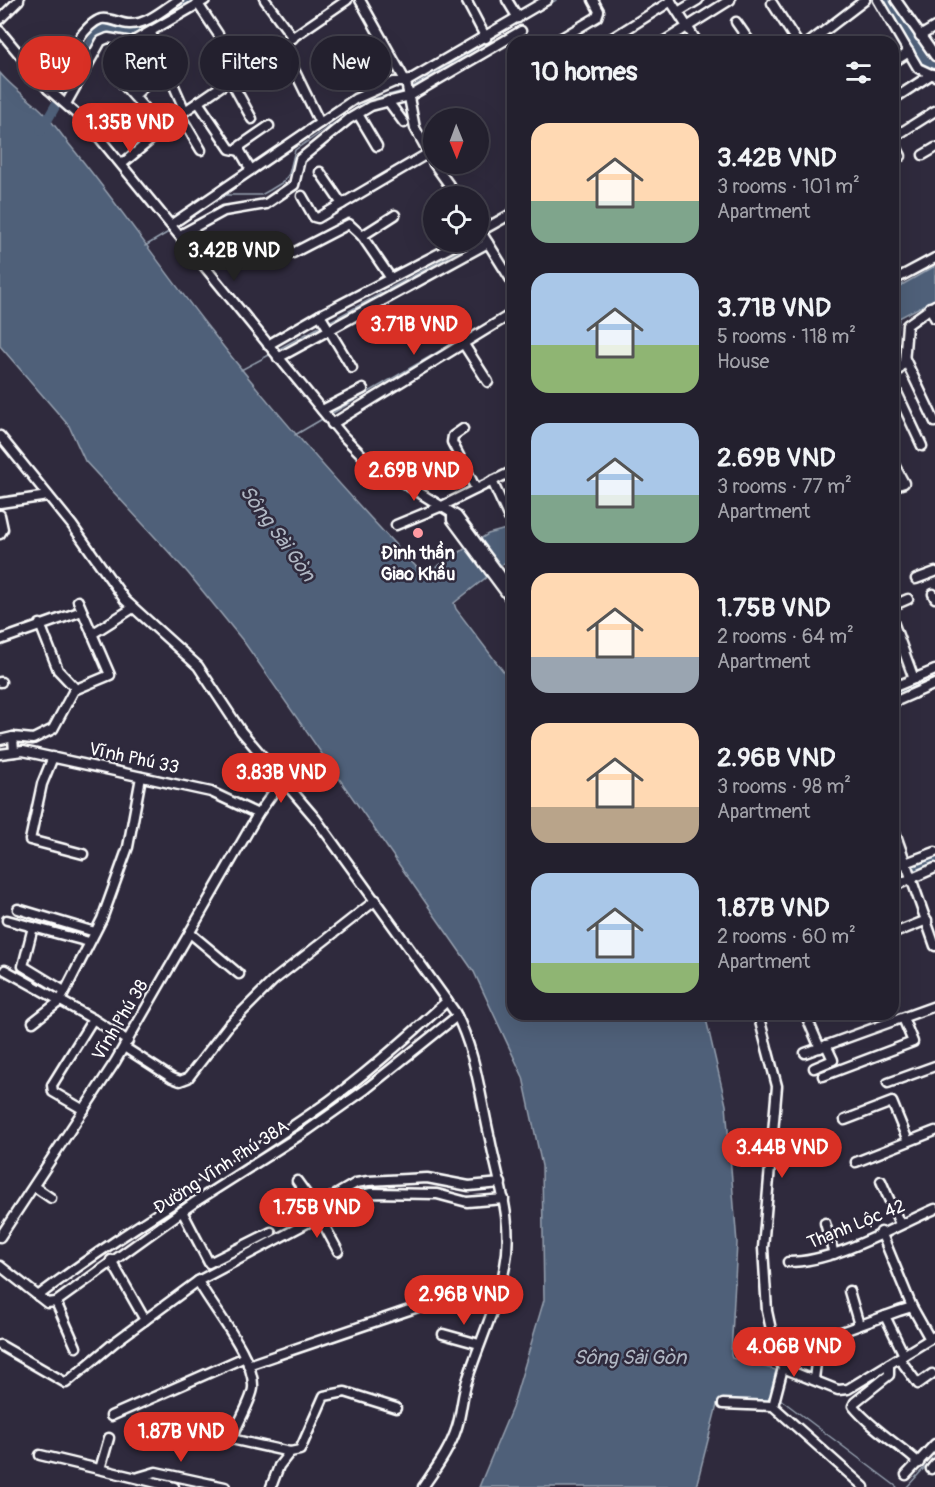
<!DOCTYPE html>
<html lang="en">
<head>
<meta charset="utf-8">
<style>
	:root { --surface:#23202e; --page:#2f2d3a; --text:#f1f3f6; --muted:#a3a3aa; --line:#403e4a; --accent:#d93025 }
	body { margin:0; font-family:Pangolin,sans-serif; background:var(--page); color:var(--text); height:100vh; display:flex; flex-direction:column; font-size:22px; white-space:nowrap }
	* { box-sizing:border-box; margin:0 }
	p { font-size:20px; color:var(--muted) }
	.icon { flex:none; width:33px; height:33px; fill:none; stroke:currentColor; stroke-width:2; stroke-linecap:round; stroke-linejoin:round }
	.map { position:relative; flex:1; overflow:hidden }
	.details { position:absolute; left:507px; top:36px; width:392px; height:984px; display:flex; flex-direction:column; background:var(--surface); border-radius:18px; box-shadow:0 6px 24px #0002,0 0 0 2px var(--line) }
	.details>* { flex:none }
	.top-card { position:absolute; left:18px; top:36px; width:399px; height:54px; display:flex; gap:12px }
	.needle { width:39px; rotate:179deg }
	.controls { position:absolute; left:423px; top:108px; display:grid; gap:12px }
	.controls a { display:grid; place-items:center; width:66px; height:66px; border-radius:50%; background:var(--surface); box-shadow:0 6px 24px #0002,0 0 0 2px var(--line); font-size:30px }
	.price { position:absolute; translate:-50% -51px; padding:0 14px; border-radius:21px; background:var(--accent); color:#fff; font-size:20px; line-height:39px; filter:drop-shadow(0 2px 3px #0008) }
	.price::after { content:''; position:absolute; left:50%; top:36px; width:18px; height:14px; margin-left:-9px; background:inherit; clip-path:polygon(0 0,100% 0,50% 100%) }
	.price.active { background:#222; color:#fff }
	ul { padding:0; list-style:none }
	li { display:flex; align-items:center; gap:18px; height:150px; padding:0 24px }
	li span { display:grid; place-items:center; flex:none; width:168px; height:120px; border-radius:18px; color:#555 }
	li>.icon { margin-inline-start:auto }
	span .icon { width:72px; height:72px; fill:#fffc; stroke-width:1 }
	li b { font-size:26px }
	h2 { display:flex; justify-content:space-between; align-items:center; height:72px; padding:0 24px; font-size:26px }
	.tag { padding:0 21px; border-radius:27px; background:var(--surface); box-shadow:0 6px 24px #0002,0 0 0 2px var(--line); font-size:21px; line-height:54px }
	.tag.active { background:var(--accent); color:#fff }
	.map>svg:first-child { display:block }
</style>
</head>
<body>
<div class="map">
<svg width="935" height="1487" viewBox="0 0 935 1487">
	<rect width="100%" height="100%" fill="#2f2a3d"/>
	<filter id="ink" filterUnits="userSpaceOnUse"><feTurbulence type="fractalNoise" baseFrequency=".0167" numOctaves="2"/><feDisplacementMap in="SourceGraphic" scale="12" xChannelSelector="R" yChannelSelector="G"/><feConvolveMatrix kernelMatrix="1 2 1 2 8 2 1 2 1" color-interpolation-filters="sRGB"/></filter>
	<g filter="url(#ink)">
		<!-- water -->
		<g fill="#4f6079" stroke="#95a0af" stroke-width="1.5">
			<path d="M0,73C11,86 23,95 37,106C49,116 59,132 69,144C119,205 163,270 212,332C278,417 350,497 424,575L488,534L513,527V560L507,561L454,603L456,609L513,684V1014H701L707,1023L726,1105L737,1243L731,1355L732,1358L776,1370L770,1401L764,1404L722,1401L717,1405L696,1487H479L512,1408L544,1300L542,1166L523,1077L474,972L244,642L188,573L85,461L69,426L0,346Z"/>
			<polygon points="935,266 935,299 899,318 893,349 893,290"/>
		</g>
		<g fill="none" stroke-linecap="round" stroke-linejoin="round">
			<!-- stream -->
			<g stroke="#95a0af" stroke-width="1.5">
				<polyline points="411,88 556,0"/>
				<polyline points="176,227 225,195 261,195 270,190 283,182 289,174 295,150 308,141 366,101 403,91"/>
				<polyline points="145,246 172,230"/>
				<polyline points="327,323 475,242"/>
				<polyline points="277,350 323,325"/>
				<polyline points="241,370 271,354"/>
				<polyline points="331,414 462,338"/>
				<polyline points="295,435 324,418"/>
				<polyline points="780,1399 897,1487"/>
				<polyline points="907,1487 935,1456"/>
			</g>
			<!-- river -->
			<g stroke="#4f6079" stroke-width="10">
				<polyline points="887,0 926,64 935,69"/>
				<polyline points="41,131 100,28 144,32 193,0"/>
				<polyline points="892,695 935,677"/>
				<polyline points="892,877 935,861"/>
			</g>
			<defs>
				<g id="minor">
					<polyline points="265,0 293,38"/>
					<polyline points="360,0 406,82 415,128 434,163"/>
					<polyline points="466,0 486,38"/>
					<polyline points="507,0 518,18"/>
					<polyline points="670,0 697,42"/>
					<polyline points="878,0 918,68 935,76"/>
					<polyline points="896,0 935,56"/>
					<polyline points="772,3 797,42"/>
					<polyline points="198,4 218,34"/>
					<polyline points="678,12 698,0"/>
					<polyline points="0,19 19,0"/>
					<polyline points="736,22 750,42"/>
					<polyline points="0,31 48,89 88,124 343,436 362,455 389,474 457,516 513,592"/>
					<polyline points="151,33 185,111"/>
					<polyline points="920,36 935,27"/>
					<polyline points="558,40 597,17 599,11 593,0"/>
					<polyline points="239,41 254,65"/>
					<polyline points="132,42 205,0"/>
					<polyline points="606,42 671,1"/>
					<polyline points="663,42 730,0"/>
					<polyline points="810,42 865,0"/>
					<polyline points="282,45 320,123"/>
					<polyline points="892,63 909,52"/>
					<polyline points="231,81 252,119"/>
					<path d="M48,89C60,71 81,25 101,19C109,17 120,24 129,24C147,25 164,9 178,0"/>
					<polyline points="134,96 153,78"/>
					<polyline points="892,100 932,74"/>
					<polyline points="388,101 404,123"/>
					<polyline points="67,102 101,41 108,38 132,42 133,47 114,66 112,72 163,129"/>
					<polyline points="198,102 230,149 240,151"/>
					<polyline points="358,114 377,146"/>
					<polyline points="180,115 201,150"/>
					<polyline points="894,137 935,111"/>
					<polyline points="892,139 901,156"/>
					<polyline points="923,155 935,148"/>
					<polyline points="122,164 185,111 347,0"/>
					<polyline points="434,164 457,196"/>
					<polyline points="251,170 240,151 240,146 269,126"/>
					<polyline points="320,172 342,204"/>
					<polyline points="302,196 314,217 318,218 427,154"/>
					<polyline points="172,224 355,99 394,82 406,82 547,0"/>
					<polyline points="478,227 513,283"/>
					<polyline points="479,232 513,213"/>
					<polyline points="180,235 224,211 266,204 294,185 300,159 349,119 371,106 410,96 521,31"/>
					<polyline points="362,236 395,215"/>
					<polyline points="293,253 349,224 362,236 390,277"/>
					<polyline points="892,281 935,258"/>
					<polyline points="930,307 935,318"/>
					<polyline points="320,315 352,368"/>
					<polyline points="463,343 488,382"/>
					<polyline points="268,345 320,315 461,242"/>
					<polyline points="278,358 488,243"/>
					<polyline points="905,359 935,422"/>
					<polyline points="892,378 904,363 907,325 935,305"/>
					<polyline points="892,382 922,446"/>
					<polyline points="322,410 363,389"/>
					<polyline points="332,424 513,313"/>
					<polyline points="463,429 453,436 452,442 476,489"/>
					<path d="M0,436L72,525L125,600L198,666L241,731L316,819L455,1012C476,1052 480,1096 490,1139C498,1180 514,1223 505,1266C498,1304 480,1341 468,1378C462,1394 462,1411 457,1427C450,1450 436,1468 423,1487"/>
					<polyline points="892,461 904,483 892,487"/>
					<polyline points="492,481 509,518 513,520"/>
					<polyline points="0,503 48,496"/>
					<polyline points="0,515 3,529 0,534"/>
					<polyline points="452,515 452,520 509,597 513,598"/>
					<polyline points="396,525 442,506 513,471"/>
					<polyline points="916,579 935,572"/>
					<polyline points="933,594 935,598"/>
					<polyline points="892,606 908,599"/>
					<polyline points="892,619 914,679"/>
					<polyline points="40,624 58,670 76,689"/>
					<polyline points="92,634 133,608"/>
					<polyline points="0,640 82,611"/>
					<polyline points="0,682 1,682"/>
					<polyline points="892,688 935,670"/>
					<polyline points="892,703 935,684"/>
					<polyline points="0,740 13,737"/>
					<polyline points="14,752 13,737 33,739 53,729 74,690 110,675 78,601"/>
					<polyline points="0,754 23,751 211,792 258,814"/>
					<polyline points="53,757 42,784 30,840 83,854"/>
					<polyline points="892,824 935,946"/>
					<polyline points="892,868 935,852"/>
					<polyline points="892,887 935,868"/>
					<polyline points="18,909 95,932"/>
					<polyline points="7,920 89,942"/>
					<polyline points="33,927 23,966 64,991"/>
					<polyline points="190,933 239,974"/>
					<polyline points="892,934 927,920"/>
					<polyline points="5,970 93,1019 52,1085 53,1092 84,1110"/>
					<polyline points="758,1014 777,1086 763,1248 767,1311 776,1353 783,1368 773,1406"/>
					<polyline points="807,1018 820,1048"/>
					<polyline points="93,1019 128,1041"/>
					<polyline points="33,1022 60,1001 102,919 128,847 141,777"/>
					<polyline points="124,1047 172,1078 180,1081 188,1078 229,1025 274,980 376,900"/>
					<polyline points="805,1053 935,1006"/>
					<polyline points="814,1068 833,1060 826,1045"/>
					<polyline points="823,1076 913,1042 903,1018"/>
					<polyline points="888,1083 935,1066"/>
					<polyline points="845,1120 892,1102 908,1141"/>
					<polyline points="856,1162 935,1131"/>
					<polyline points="297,1181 315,1206"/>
					<polyline points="881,1181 900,1224"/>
					<polyline points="35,1187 51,1198"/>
					<polyline points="182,1211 209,1263 271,1232"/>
					<polyline points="317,1212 338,1251"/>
					<polyline points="301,1215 356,1183 368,1181 427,1178 469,1186 501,1183"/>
					<polyline points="825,1223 834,1254"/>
					<polyline points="881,1232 912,1307"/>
					<polyline points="0,1237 115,1062 258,814 283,779"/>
					<polyline points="111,1260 145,1320"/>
					<path d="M788,1262C836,1262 891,1228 935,1209"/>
					<polyline points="0,1266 47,1303 56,1302 195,1202 308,1130 366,1089 457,1016"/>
					<polyline points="849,1291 859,1325"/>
					<path d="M38,1296C131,1225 234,1169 329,1101C371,1070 409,1036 447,1001"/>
					<polyline points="56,1302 76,1347"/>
					<polyline points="885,1316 904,1355"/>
					<polyline points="443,1334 479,1344"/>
					<polyline points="0,1345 66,1383 115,1342 198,1281"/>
					<polyline points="899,1358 918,1384 932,1374"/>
					<path d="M889,1364V1375L855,1402L853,1406C871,1428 898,1444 919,1463"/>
					<polyline points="248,1365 418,1307 471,1290 500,1285"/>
					<polyline points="783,1368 838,1390 848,1389 935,1336"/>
					<polyline points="814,1379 819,1340 899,1311 912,1307 930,1339"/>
					<polyline points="723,1404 773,1406 864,1487"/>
					<polyline points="111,1416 245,1357"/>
					<polyline points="290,1452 300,1450 324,1396 345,1392 396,1408"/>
					<polyline points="40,1455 174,1487"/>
					<polyline points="100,1469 109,1438"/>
					<polyline points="931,1469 935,1464"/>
					<polyline points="906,1475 935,1444"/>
					<polyline points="139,1477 156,1472 225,1487"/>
					<path d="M271,1487L279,1466L290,1452L231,1439C236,1427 252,1400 253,1388C255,1357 213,1309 198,1281L358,1196L371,1193L437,1194L467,1202L504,1199"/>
				</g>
			</defs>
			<!-- minor casing -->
			<use href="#minor" stroke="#fff" stroke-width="13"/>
			<!-- minor -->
			<use href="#minor" stroke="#2f2a3d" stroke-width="8"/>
		</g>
	</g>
	<!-- markers -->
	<circle fill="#ff9aa2" stroke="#2f2a3d" stroke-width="2" cx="418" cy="533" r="6"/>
	<g text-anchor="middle" stroke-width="5" stroke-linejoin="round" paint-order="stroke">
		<!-- poi labels -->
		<g font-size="18" font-weight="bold" fill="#fff" stroke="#2f2a3d">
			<text x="418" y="559">Đình thần<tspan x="418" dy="21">Giao Khẩu</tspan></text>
		</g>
		<!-- street labels -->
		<g font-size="18" fill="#fff" stroke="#2f2a3d">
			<text transform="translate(134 758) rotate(12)" y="6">Vĩnh Phú 33</text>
			<text transform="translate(120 1020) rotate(-59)" y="6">Vĩnh Phú 38</text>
			<text transform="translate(221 1167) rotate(-33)" y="6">Đường Vĩnh Phú 38A</text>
			<text transform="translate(856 1224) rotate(-22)" y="6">Thạnh Lộc 42</text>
		</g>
		<!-- water labels -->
		<g font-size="20" font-style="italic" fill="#b0b7c3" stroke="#2f2a3d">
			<text transform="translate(278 533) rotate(54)" y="7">Sông Sài Gòn</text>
			<text x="630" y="1364">Sông Sài Gòn</text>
		</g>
	</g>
</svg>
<div class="controls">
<a><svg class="needle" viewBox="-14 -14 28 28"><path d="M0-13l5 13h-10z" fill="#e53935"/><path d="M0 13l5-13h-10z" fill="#a3a3aa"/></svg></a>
<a><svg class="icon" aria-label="locate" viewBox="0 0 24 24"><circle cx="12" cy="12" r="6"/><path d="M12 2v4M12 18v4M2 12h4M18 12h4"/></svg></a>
</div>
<b class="price" style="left:130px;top:154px">1.35B VND</b>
<b class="price active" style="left:234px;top:282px">3.42B VND</b>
<b class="price" style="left:414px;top:356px">3.71B VND</b>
<b class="price" style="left:414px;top:502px">2.69B VND</b>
<b class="price" style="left:281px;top:804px">3.83B VND</b>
<b class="price" style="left:782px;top:1179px">3.44B VND</b>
<b class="price" style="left:317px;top:1239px">1.75B VND</b>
<b class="price" style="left:464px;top:1326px">2.96B VND</b>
<b class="price" style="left:794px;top:1378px">4.06B VND</b>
<b class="price" style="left:181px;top:1463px">1.87B VND</b>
<div class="top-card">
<a class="tag active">Buy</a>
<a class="tag">Rent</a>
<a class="tag">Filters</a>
<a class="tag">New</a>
</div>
<section class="details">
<h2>10 homes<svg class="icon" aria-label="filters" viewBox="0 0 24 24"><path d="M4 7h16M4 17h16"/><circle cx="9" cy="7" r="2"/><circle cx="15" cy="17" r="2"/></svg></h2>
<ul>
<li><span style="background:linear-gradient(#ffd9b3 65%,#7fa58c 0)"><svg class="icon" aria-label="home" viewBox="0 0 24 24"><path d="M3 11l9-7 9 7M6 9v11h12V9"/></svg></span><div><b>3.42B VND</b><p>3 rooms · 101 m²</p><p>Apartment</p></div></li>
<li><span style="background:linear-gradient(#a9c7e8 60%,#8fb573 0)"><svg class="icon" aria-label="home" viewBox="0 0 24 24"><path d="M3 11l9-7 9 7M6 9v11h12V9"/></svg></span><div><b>3.71B VND</b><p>5 rooms · 118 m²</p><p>House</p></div></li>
<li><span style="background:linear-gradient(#a9c7e8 60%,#7fa58c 0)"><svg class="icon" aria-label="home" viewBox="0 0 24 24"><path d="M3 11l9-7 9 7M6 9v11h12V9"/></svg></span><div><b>2.69B VND</b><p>3 rooms · 77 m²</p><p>Apartment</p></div></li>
<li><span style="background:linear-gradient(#ffd9b3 70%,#9aa5b1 0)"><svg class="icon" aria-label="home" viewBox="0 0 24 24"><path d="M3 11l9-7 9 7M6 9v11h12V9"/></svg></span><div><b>1.75B VND</b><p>2 rooms · 64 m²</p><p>Apartment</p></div></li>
<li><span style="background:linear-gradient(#ffd9b3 70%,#b9a48a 0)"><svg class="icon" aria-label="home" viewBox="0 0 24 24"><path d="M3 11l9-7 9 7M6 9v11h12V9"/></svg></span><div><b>2.96B VND</b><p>3 rooms · 98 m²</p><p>Apartment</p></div></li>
<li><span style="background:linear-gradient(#a9c7e8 75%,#8fb573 0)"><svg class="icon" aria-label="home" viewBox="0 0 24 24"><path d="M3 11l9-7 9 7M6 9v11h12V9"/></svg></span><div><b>1.87B VND</b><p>2 rooms · 60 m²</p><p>Apartment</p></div></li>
</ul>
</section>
</div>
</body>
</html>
